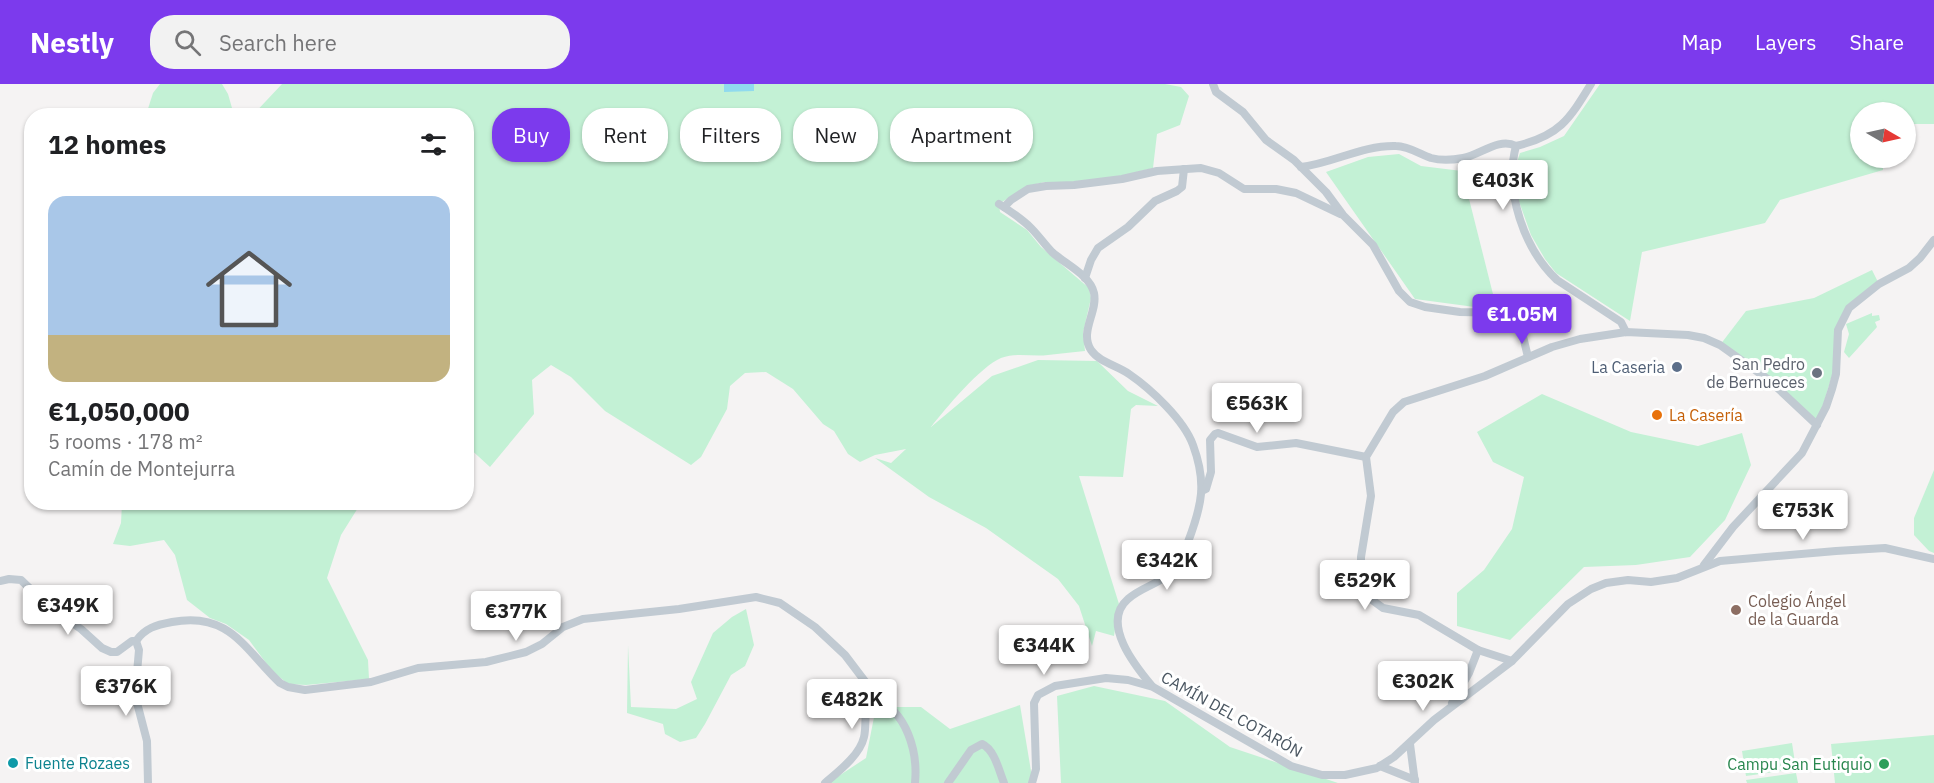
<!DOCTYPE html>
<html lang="en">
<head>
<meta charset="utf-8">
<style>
	:root { --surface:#fff; --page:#f2f2f2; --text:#202124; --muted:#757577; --line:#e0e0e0; --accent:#7c3aed }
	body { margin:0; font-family:"IBM Plex Sans",sans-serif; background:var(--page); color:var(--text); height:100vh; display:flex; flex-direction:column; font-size:22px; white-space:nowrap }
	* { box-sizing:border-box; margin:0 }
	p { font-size:20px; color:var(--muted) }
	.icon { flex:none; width:33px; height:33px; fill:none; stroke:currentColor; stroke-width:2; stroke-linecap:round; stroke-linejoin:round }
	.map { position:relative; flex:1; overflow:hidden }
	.details { position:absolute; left:24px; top:24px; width:450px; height:402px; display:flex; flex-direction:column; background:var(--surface); border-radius:24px; box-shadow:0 2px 4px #0004 }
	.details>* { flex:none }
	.top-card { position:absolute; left:492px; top:24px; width:570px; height:54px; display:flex; gap:12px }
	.needle { width:39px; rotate:99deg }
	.controls { position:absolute; left:1850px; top:18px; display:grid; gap:12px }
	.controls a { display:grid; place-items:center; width:66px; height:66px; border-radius:50%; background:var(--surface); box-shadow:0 2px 4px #0004; font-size:30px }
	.price { position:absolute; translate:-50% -51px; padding:0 14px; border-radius:6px; background:#fff; color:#222; font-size:20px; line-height:39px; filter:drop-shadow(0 2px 3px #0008) }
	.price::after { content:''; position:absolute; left:50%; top:36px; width:18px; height:14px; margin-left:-9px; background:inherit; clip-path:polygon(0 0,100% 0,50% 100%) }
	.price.selected { background:var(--accent); color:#fff }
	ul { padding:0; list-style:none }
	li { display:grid; align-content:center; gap:12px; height:318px; padding:0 24px }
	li+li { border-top:2px solid var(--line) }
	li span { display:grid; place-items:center; height:186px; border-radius:18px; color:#555 }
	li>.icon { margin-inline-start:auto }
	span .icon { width:108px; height:108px; fill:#fffc; stroke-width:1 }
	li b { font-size:26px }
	h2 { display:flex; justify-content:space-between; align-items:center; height:72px; padding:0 24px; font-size:26px }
	.pill { padding:0 21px; border-radius:24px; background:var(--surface); box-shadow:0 2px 4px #0004; font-size:21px; line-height:54px }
	.pill.selected { background:var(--accent); color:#fff }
	header { display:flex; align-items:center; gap:36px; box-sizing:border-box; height:84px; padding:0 30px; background:var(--accent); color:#fff }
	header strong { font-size:28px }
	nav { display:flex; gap:33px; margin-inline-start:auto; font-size:21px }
	.search { width:420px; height:54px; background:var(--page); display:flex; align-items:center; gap:15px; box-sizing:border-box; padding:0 21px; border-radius:24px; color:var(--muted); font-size:22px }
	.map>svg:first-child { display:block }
</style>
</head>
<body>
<header>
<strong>Nestly</strong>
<div class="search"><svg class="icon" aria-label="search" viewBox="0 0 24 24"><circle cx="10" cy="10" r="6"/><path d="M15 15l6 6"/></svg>Search here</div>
<nav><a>Map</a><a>Layers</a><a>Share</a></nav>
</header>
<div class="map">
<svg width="1934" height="699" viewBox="0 0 1934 699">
	<rect width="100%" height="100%" fill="#f5f3f3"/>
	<!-- green -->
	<g fill="#c3f1d5">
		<polygon points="160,0 222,0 228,10 234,31 146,31 153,9"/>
		<path d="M282,0H1165L1181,3L1189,12L1180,41L1157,50L1153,84L1121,92L1064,99L1045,98L1027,102L999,120L1000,128L1027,146L1041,163L1089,204L1091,214L1083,249L1085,267C1072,268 1060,270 1048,271C1032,273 1016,268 1001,274C981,282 945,325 931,343L992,292L1038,276L1097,277L1128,307L1158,322L1136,321L1131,325L1123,393L1079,392L1119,520L1114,552L1096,547L1092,562L1079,522L1058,495L986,444L929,413L875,374L891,379L906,365L875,371L860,378L848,370L834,347L823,340L793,305L766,288L745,289L730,302L727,325L701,373L691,381L605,327L571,293L551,281L532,296L534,330L490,383L467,362L466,32H252Z"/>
		<polygon points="1600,0 1934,0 1934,40 1905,40 1905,28 1860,28 1860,74 1883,74 1883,86 1780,116 1765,139 1642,168 1630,237 1556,189 1545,175 1531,151 1517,112 1516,81 1520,69 1540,63 1564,52"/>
		<polygon points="1399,70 1421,82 1462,87 1497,226 1415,215 1326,88 1368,73"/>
		<polygon points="1872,186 1879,200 1849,224 1842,237 1837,275 1817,341 1720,261 1746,227 1814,214"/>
		<polygon points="1872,229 1872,232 1879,231 1880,236 1875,238 1877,243 1849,274 1844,268 1849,250 1846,240"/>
		<polygon points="1542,310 1631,348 1698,362 1742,349 1751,381 1725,436 1690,473 1636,481 1584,483 1510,556 1457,542 1457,509 1484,486 1512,445 1524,393 1493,378 1477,348"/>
		<polygon points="1934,386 1934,469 1929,467 1914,451 1914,434"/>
		<polygon points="122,419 361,419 341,451 327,494 368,576 369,595 306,601 288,600 272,587 249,556 226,540 210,534 187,516 175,471 164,456 130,462 113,460 121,439"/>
		<polygon points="746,525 754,561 745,582 731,591 705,640 696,654 680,658 665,650 663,640 627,629 628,561 631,623 676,625 697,615 691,598 713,549 732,533"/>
		<polygon points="1094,602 1165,617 1230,663 1338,699 1061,699 1057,612"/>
		<polygon points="1020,621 1033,699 828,699 866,674 876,623 921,623 950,645"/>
		<polygon points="1934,651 1934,699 1835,699 1831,660"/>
		<polygon points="1792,659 1796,685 1746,692 1742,667"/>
		<polygon points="1796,689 1798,699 1747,699 1746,696"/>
	</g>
	<!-- water -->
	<polygon fill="#90daee" points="724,0 754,0 754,7 724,8"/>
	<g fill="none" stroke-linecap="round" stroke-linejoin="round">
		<!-- minor -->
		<g stroke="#c1cad2" stroke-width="8">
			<polyline points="1213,0 1216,8 1243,28 1266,56 1294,76 1326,108 1343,131 1373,161 1399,207 1410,218 1425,223 1460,228 1505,229 1512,232 1520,240 1528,273"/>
			<path d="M1591,0C1569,36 1559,52 1516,62C1504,107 1524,165 1557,196L1621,238L1626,248"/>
			<path d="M1301,83C1334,79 1362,61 1396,62C1408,62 1420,70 1431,74C1442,77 1453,76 1463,74C1480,71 1499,53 1516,62"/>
			<path d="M999,120C1010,127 1022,135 1031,144C1039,152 1045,161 1052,168C1065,180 1090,191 1094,209C1098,228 1079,248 1091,266C1099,278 1118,282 1129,290C1151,305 1184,336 1193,361C1207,399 1202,421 1188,458C1184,469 1180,481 1171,489C1158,500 1140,504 1128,515C1100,539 1136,583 1152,602"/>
			<polyline points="1004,123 1011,116 1028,105 1046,102 1074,101 1122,95 1157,87 1201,84 1219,89 1244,105 1276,105 1296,109 1340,130"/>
			<polyline points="1085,194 1091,176 1098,164 1128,143 1155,117 1177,107 1182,103 1184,85"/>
			<polyline points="1202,407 1206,405 1211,388 1210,356 1215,350 1218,349 1257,363 1296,359 1366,373"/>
			<polyline points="1704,481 1733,443 1802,369 1826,323 1832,305 1836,290 1838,246 1849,224 1879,200 1909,184 1920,174 1934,156"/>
			<polyline points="0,497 9,495 21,496 49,523 81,545 102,564 111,568 117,568 132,557 136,557"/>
			<path d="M136,557C145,544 156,541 172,538C230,527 245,566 280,599L288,603L305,606L371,598L418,584L486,578L526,568L542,560L563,543L583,535L679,525L756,513L780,519L815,543L845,571L867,600L875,615"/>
			<polyline points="136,557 139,566 135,611 147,657 148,699"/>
			<polyline points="1478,566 1512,577"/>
			<path d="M875,615C907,627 918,668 915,699"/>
			<polyline points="1452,619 1469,589 1478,566 1419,531 1383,524 1368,513 1361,498 1361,473 1371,412 1366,373 1393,328 1404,318 1485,292 1552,263 1580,255 1626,248 1688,251 1704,254 1720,261 1769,296 1817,341"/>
			<polyline points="1410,660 1415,699"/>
			<polyline points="1380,682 1415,696"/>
			<path d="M825,699C839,687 860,671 864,653C867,640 863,627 870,616L875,615"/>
			<path d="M948,699L971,666L982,660C995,666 999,687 1004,699"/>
			<polyline points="1032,699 1036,685 1034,619 1038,611 1055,602 1106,594 1128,596 1153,603 1291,682 1322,691 1345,691 1377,684 1394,673 1434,636 1512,577 1568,520 1591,505 1606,499 1628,496 1651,498 1677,494 1720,477 1836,467 1885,464 1934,475"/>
		</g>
	</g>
	<!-- markers -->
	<circle fill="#5c6f8a" stroke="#fff" stroke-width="2" cx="1677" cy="283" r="6"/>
	<circle fill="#6b7280" stroke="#fff" stroke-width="2" cx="1817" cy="289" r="6"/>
	<circle fill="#e8710a" stroke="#fff" stroke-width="2" cx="1657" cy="331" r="6"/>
	<circle fill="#8d6e63" stroke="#fff" stroke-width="2" cx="1736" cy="526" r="6"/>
	<circle fill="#0f9aa8" stroke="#fff" stroke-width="2" cx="13" cy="679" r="6"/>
	<circle fill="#2e9e5b" stroke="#fff" stroke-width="2" cx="1884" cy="680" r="6"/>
	<g text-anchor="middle" stroke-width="6" stroke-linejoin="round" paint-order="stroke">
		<!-- worship labels -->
		<g font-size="16" fill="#5b616d" stroke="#fff" text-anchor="end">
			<text x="1805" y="286">San Pedro<tspan x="1805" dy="18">de Bernueces</tspan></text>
		</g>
		<!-- service labels -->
		<g font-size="16" fill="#4e5e75" stroke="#fff" text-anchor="end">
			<text x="1665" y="289">La Caseria</text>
		</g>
		<!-- food labels -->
		<g font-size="16" fill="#c56008" stroke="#fff" text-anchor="start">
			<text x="1669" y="337">La Casería</text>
		</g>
		<!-- education labels -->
		<g font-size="16" fill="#785e54" stroke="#fff" text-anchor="start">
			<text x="1748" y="523">Colegio Ángel<tspan x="1748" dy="18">de la Guarda</tspan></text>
		</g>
		<!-- street labels -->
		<g font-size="16" fill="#4a5661" stroke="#fff">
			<text transform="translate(1232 630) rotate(29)" y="6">CAMÍN DEL COTARÓN</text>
		</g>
		<!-- culture labels -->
		<g font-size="16" fill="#0d838f" stroke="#fff" text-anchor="start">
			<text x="25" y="685">Fuente Rozaes</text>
		</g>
		<!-- leisure labels -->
		<g font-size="16" fill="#27864d" stroke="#fff" text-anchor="end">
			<text x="1872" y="686">Campu San Eutiquio</text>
		</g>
	</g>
</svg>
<div class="controls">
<a><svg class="needle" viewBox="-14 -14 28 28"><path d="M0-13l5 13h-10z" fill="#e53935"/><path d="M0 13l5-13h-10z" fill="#757577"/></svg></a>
</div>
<b class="price" style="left:1503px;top:127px">€403K</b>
<b class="price selected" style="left:1522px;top:261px">€1.05M</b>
<b class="price" style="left:1257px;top:350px">€563K</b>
<b class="price" style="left:1803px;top:457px">€753K</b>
<b class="price" style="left:1167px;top:507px">€342K</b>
<b class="price" style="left:1365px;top:527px">€529K</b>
<b class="price" style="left:68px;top:552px">€349K</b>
<b class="price" style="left:516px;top:558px">€377K</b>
<b class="price" style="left:1044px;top:592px">€344K</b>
<b class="price" style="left:1423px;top:628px">€302K</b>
<b class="price" style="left:126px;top:633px">€376K</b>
<b class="price" style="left:852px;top:646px">€482K</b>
<div class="top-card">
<a class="pill selected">Buy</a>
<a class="pill">Rent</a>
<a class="pill">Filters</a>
<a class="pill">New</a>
<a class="pill">Apartment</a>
</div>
<section class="details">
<h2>12 homes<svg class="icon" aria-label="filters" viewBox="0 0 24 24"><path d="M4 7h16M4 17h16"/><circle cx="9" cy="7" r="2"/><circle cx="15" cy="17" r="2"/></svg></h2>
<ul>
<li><span style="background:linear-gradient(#a9c7e8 75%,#c2b280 0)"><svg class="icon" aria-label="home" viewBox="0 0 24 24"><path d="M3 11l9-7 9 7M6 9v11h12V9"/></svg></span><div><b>€1,050,000</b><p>5 rooms · 178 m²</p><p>Camín de Montejurra</p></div></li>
</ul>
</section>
</div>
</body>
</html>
